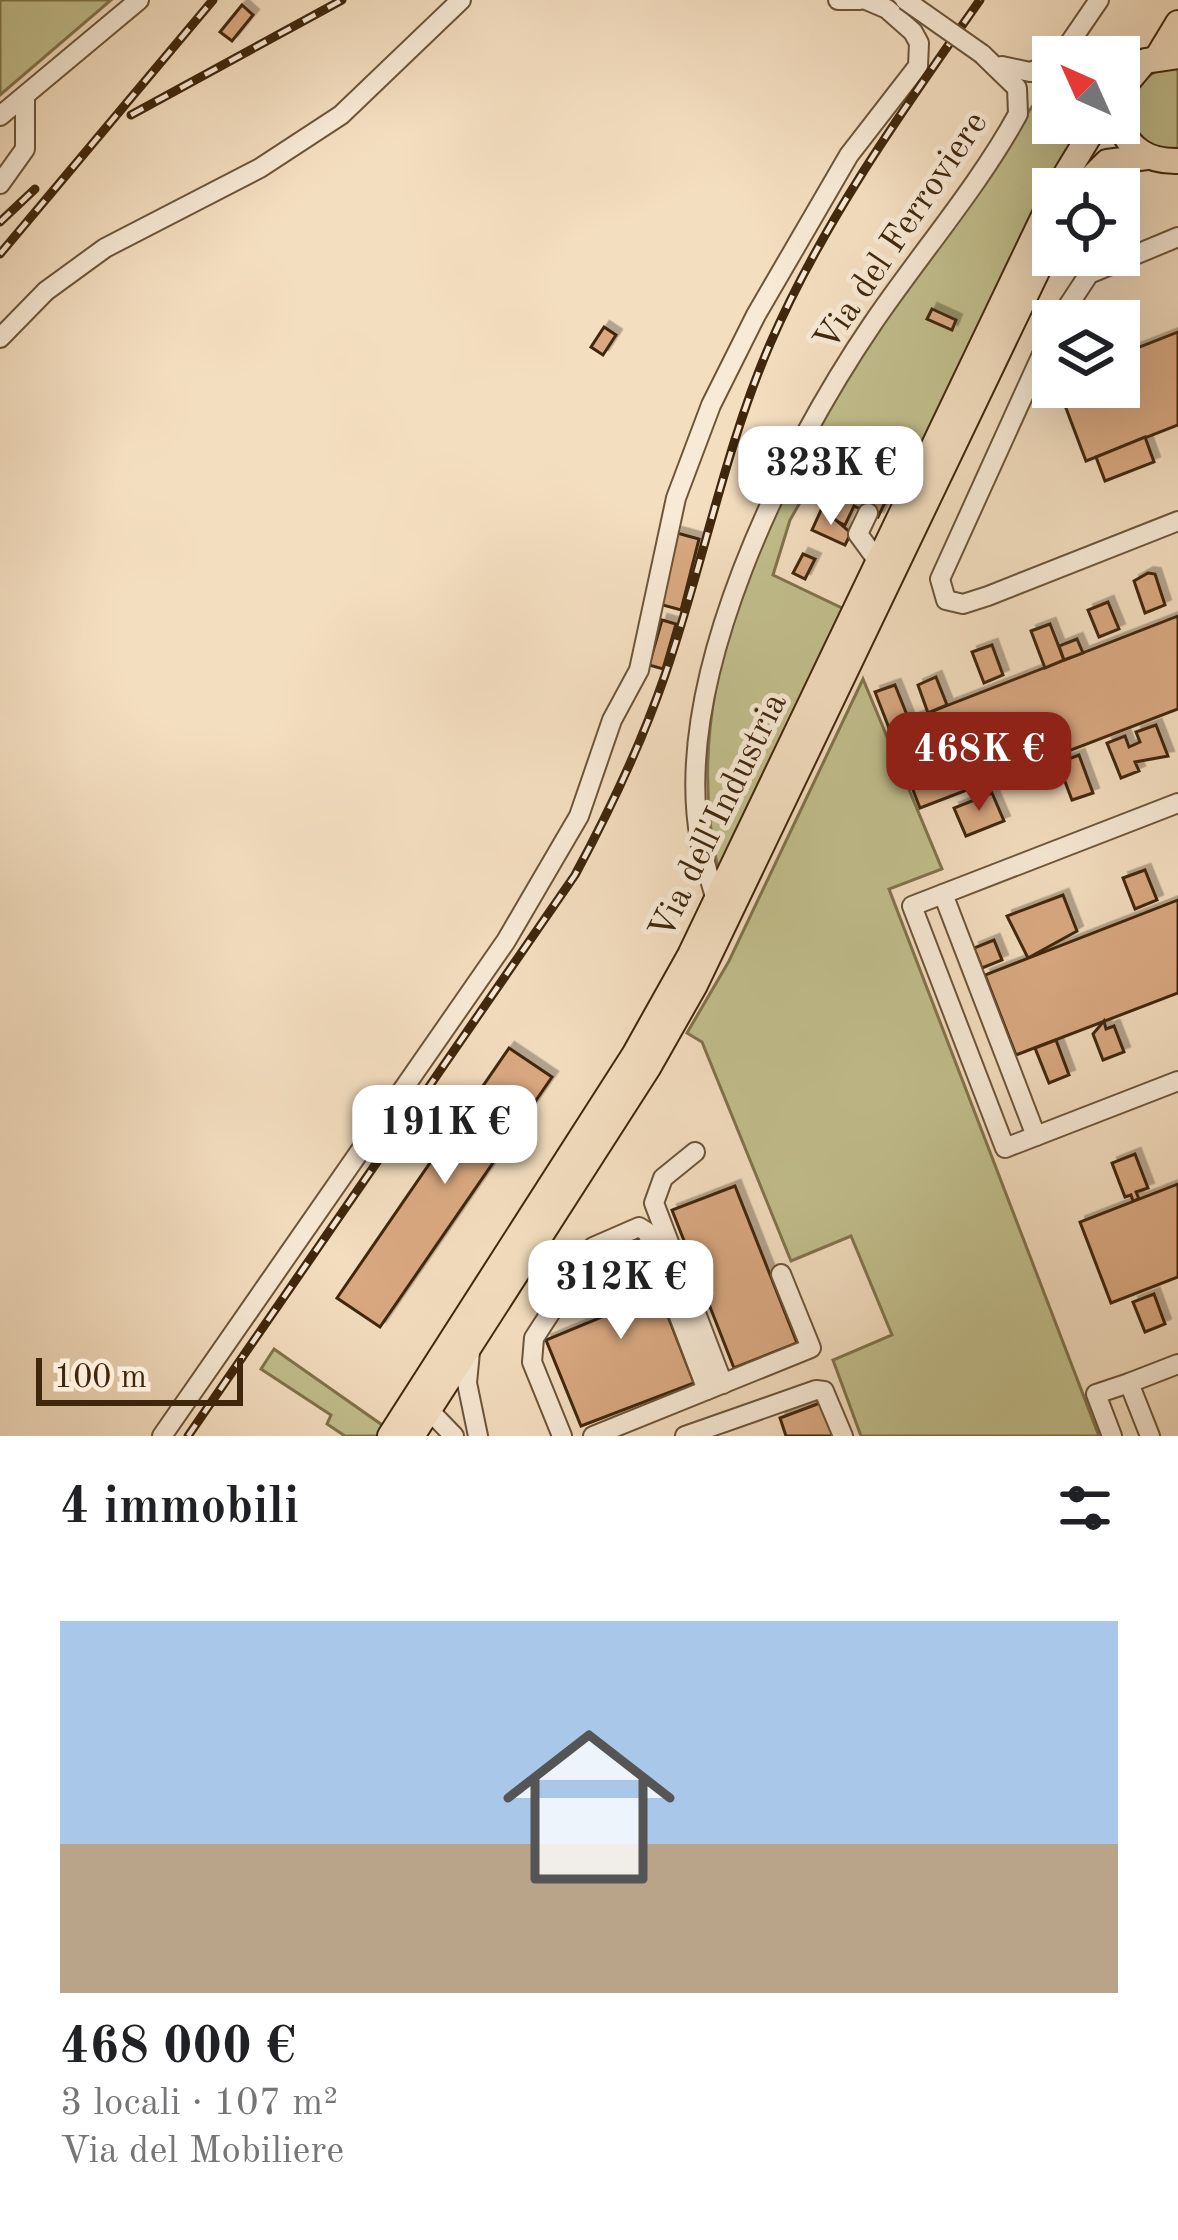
<!DOCTYPE html>
<html lang="it">
<head>
<meta charset="utf-8">
<style>
	:root { --surface:#fff; --page:#f6f6f6; --text:#202124; --muted:#757577; --accent:#8f2418 }
	body { margin:0; font-family:"Old Standard TT",serif; background:var(--page); color:var(--text); height:100vh; display:flex; flex-direction:column; font-size:45px; white-space:nowrap }
	* { box-sizing:border-box; margin:0 }
	p { font-size:39px; color:var(--muted) }
	.icon { flex:none; width:66px; height:66px; fill:none; stroke:currentColor; stroke-width:2; stroke-linecap:round; stroke-linejoin:round }
	.map { position:relative; height:1436px; overflow:hidden }
	.details { display:flex; flex-direction:column; background:var(--surface); flex:1 }
	.details>* { flex:none }
	.needle { width:78px; rotate:315deg }
	.tools { position:absolute; left:1032px; top:36px; display:grid; gap:24px }
	.tools a { display:grid; place-items:center; width:108px; height:108px; border-radius:0px; background:var(--surface); box-shadow:0 12px 48px #0002; font-size:60px }
	.scale { position:absolute; left:36px; bottom:30px; width:207px; box-sizing:border-box; padding-left:12px; border:6px solid #40270b; border-top:0; font-size:33px; line-height:42px; white-space:nowrap; color:#40270b; -webkit-text-stroke:9px #f8ead6; paint-order:stroke }
	.price { position:absolute; translate:-50% -102px; padding:0 27px; border-radius:24px; background:#fff; color:#222; font-size:39px; line-height:78px; filter:drop-shadow(0 3px 6px #0008) }
	.price::after { content:''; position:absolute; left:50%; top:72px; width:36px; height:27px; margin-left:-18px; background:inherit; clip-path:polygon(0 0,100% 0,50% 100%) }
	.price.active { background:var(--accent); color:#fff }
	ul { padding:0; list-style:none }
	li { display:grid; align-content:center; gap:24px; height:636px; padding:0 60px }
	li span { display:grid; place-items:center; height:372px; border-radius:0px; color:#555 }
	li>.icon { margin-inline-start:auto }
	span .icon { width:216px; height:216px; fill:#fffc; stroke-width:1 }
	li b { font-size:51px }
	h2 { display:flex; justify-content:space-between; align-items:center; height:144px; padding:0 60px; font-size:51px }
	.map>svg:first-child { display:block }
</style>
</head>
<body>
<div class="map">
<svg width="1178" height="1436" viewBox="0 0 1178 1436">
	<defs>
		<filter id="shadow"><feDropShadow dx="5.5" dy="-5.5" stdDeviation="0" flood-color="#0004"/></filter>
	</defs>
	<rect width="100%" height="100%" fill="#f4dec0"/>
	<filter id="stains"><feTurbulence type="fractalNoise" baseFrequency=".00167" numOctaves="4"/><feColorMatrix values="0 0 0 0 .2 0 0 0 0 .09 0 0 0 0 .02 0 0 0 .5 -.17"/></filter>
	<radialGradient id="worn" r=".72"><stop offset=".6" stop-color="#630" stop-opacity="0"/><stop offset="1" stop-color="#630" stop-opacity=".3"/></radialGradient>
	<!-- green -->
	<g fill="#c2bf8d" stroke="#81734c" stroke-width="3">
		<polygon points="0,0 111,0 0,95"/>
		<path d="M1178,66V148C1114,154 1109,74 1178,66Z"/>
		<path d="M1053,77V123H1088L1020,238L917,455L879,436L856,433L820,488L806,492L790,520L773,575L844,609L719,873C651,592 903,293 1053,77Z"/>
		<polygon points="863,679 942,869 889,889 1099,1436 861,1436 833,1360 892,1335 851,1236 791,1261 702,1042 687,1033 729,961"/>
		<polygon points="274,1349 385,1427 379,1436 345,1436 327,1424 331,1415 261,1369"/>
	</g>
	<!-- building -->
	<g fill="#daa982" stroke="#40270b" stroke-width="3" filter="url(#shadow)">
		<polygon points="242,5 253,15 232,41 220,32"/>
		<polygon points="932,309 956,320 952,330 927,319"/>
		<polygon points="604,327 616,335 603,355 591,347"/>
		<polygon points="1178,332 1178,425 1086,461 1058,387 1119,387 1119,355"/>
		<polygon points="1145,437 1154,462 1105,481 1096,457"/>
		<polygon points="853,474 890,492 878,517 854,506 845,525 832,519"/>
		<polygon points="822,508 851,533 845,545 812,530"/>
		<polygon points="677,533 699,539 681,610 659,604"/>
		<polygon points="803,554 815,559 805,579 793,573"/>
		<polygon points="1148,573 1155,574 1165,605 1145,613 1134,581"/>
		<polygon points="1108,602 1119,629 1099,637 1088,610"/>
		<polygon points="1178,616 1178,709 920,808 889,728"/>
		<polygon points="662,620 676,624 663,669 649,665"/>
		<polygon points="1050,624 1064,660 1045,668 1031,631"/>
		<polygon points="1077,639 1083,653 1064,660 1059,646"/>
		<polygon points="992,645 1003,675 984,683 972,652"/>
		<polygon points="936,677 947,705 928,713 918,685"/>
		<polygon points="895,685 909,720 889,728 875,692"/>
		<polygon points="1156,725 1168,756 1135,762 1139,771 1121,778 1107,743 1125,736 1129,747 1140,742 1136,732"/>
		<polygon points="1079,755 1093,793 1072,800 1058,763"/>
		<polygon points="992,793 1004,821 966,836 954,808"/>
		<polygon points="1145,870 1157,900 1135,909 1123,878"/>
		<polygon points="1063,895 1077,931 1028,958 1007,916"/>
		<polygon points="1178,900 1178,993 1016,1055 985,975"/>
		<polygon points="994,940 1002,960 982,968 974,948"/>
		<polygon points="1104,1021 1106,1029 1114,1026 1124,1052 1103,1060 1093,1034"/>
		<polygon points="1056,1040 1069,1075 1049,1083 1035,1048"/>
		<polygon points="509,1048 552,1077 380,1327 337,1298"/>
		<polygon points="1135,1154 1148,1188 1136,1192 1139,1199 1133,1201 1131,1195 1125,1197 1112,1163"/>
		<polygon points="1178,1184 1178,1277 1111,1303 1080,1222"/>
		<polygon points="735,1186 797,1343 734,1368 672,1210"/>
		<polygon points="638,1239 694,1383 581,1426 546,1340 602,1317 586,1274 604,1267 599,1254"/>
		<polygon points="1154,1294 1165,1324 1145,1332 1133,1302"/>
		<polygon points="820,1403 833,1436 786,1436 780,1418"/>
	</g>
	<g fill="none" stroke-linecap="round" stroke-linejoin="round">
		<defs>
			<g id="minor">
				<polyline points="838,0 860,0"/>
				<polyline points="1060,57 1099,0"/>
				<polyline points="1002,66 1030,72 1053,64"/>
				<polyline points="0,116 139,0"/>
				<polyline points="0,184 25,149 25,97"/>
				<polyline points="1058,321 1089,274 1178,237"/>
				<polyline points="1053,330 940,579 946,600 963,604 988,596 1178,521"/>
				<polyline points="0,338 46,291 105,248 260,168 341,115 461,0"/>
				<polyline points="880,488 887,475 922,464"/>
				<polyline points="868,513 858,534 877,560"/>
				<polyline points="943,894 912,906 1005,1148 1178,1081"/>
				<path d="M716,901C711,881 703,860 700,840C671,679 785,452 873,323C920,254 978,187 1018,114L1017,88L982,54"/>
				<polyline points="1036,1136 943,894 1178,803"/>
				<polyline points="695,1152 663,1178 654,1203 723,1384"/>
				<polyline points="470,1352 467,1383 478,1436"/>
				<polyline points="424,1405 454,1436"/>
				<polyline points="162,1436 506,941 579,816 612,720 639,670 676,498 711,405 756,315 849,155 918,66 919,43 913,32 887,9 866,0"/>
				<polyline points="562,1436 532,1362 534,1338 593,1247 639,1227 647,1232 707,1390"/>
				<polyline points="593,1436 811,1348 781,1274"/>
				<polyline points="685,1436 816,1390 824,1391 843,1436"/>
				<polyline points="1112,1436 1096,1394 1129,1383"/>
				<polyline points="1150,1436 1129,1383 1178,1364"/>
			</g>
			<g id="major">
				<polyline points="1158,56 1178,23"/>
				<polyline points="1119,92 1145,61 1178,56"/>
				<path d="M1118,123C1130,150 1149,162 1178,161"/>
				<polyline points="1057,189 1097,123"/>
				<polyline points="1080,189 1107,162 1147,157"/>
				<polyline points="390,1436 634,1055 690,955 1053,197"/>
				<polyline points="412,1436 648,1068 695,985 1053,238"/>
			</g>
		</defs>
		<!-- minor casing -->
		<use href="#minor" stroke="#6d5538" stroke-width="22"/>
		<!-- major casing -->
		<use href="#major" stroke="#40270b" stroke-width="28"/>
		<!-- minor -->
		<use href="#minor" stroke="#f8ead6" stroke-width="18"/>
		<!-- major -->
		<use href="#major" stroke="#f4dec0" stroke-width="24"/>
		<defs>
			<g id="rail">
				<polyline points="131,115 342,0"/>
				<polyline points="0,222 35,189"/>
				<polyline points="0,254 213,0"/>
				<path d="M188,1436L575,875C610,810 641,745 665,675C703,565 724,451 770,344C824,220 903,110 980,0"/>
			</g>
		</defs>
		<!-- rail casing -->
		<use href="#rail" stroke="#40270b" stroke-width="9"/>
		<!-- rail -->
		<use href="#rail" stroke="#f8ead6" stroke-width="4.5" stroke-dasharray="14" stroke-linecap="butt"/>
		<defs>
			<polyline id="minor-bridge" points="905,0 982,54"/>
		</defs>
		<!-- minor-bridge casing -->
		<use href="#minor-bridge" stroke="#6d5538" stroke-width="22" stroke-linecap="butt"/>
		<!-- minor-bridge -->
		<use href="#minor-bridge" stroke="#f8ead6" stroke-width="18"/>
	</g>
	<g text-anchor="middle" stroke-width="10" stroke-linejoin="round" paint-order="stroke">
		<!-- street labels -->
		<g font-size="36" fill="#40270b" stroke="#f8ead6">
			<text transform="translate(899 230) rotate(-56)" y="13">Via del Ferroviere</text>
			<text transform="translate(716 815) rotate(-64)" y="13">Via dell'Industria</text>
		</g>
	</g>
	<rect width="100%" height="100%" filter="url(#stains)"/>
	<rect width="100%" height="100%" fill="url(#worn)"/>
</svg>
<div class="tools">
<a><svg class="needle" viewBox="-14 -14 28 28"><path d="M0-13l5 13h-10z" fill="#e53935"/><path d="M0 13l5-13h-10z" fill="#757577"/></svg></a>
<a><svg class="icon" aria-label="locate" viewBox="0 0 24 24"><circle cx="12" cy="12" r="6"/><path d="M12 2v4M12 18v4M2 12h4M18 12h4"/></svg></a>
<a><svg class="icon" aria-label="layers" viewBox="0 0 24 24"><path d="M12 4l9 5-9 5-9-5zM3 14l9 5 9-5"/></svg></a>
</div>
<div class="scale">100 m</div>
<b class="price" style="left:831px;top:528px">323K €</b>
<b class="price active" style="left:979px;top:814px">468K €</b>
<b class="price" style="left:445px;top:1187px">191K €</b>
<b class="price" style="left:621px;top:1342px">312K €</b>
</div>
<section class="details">
<h2>4 immobili<svg class="icon" aria-label="filters" viewBox="0 0 24 24"><path d="M4 7h16M4 17h16"/><circle cx="9" cy="7" r="2"/><circle cx="15" cy="17" r="2"/></svg></h2>
<ul>
<li><span style="background:linear-gradient(#a9c7e8 60%,#b9a48a 0)"><svg class="icon" aria-label="home" viewBox="0 0 24 24"><path d="M3 11l9-7 9 7M6 9v11h12V9"/></svg></span><div><b>468 000 €</b><p>3 locali · 107 m²</p><p>Via del Mobiliere</p></div></li>
</ul>
</section>
</body>
</html>
